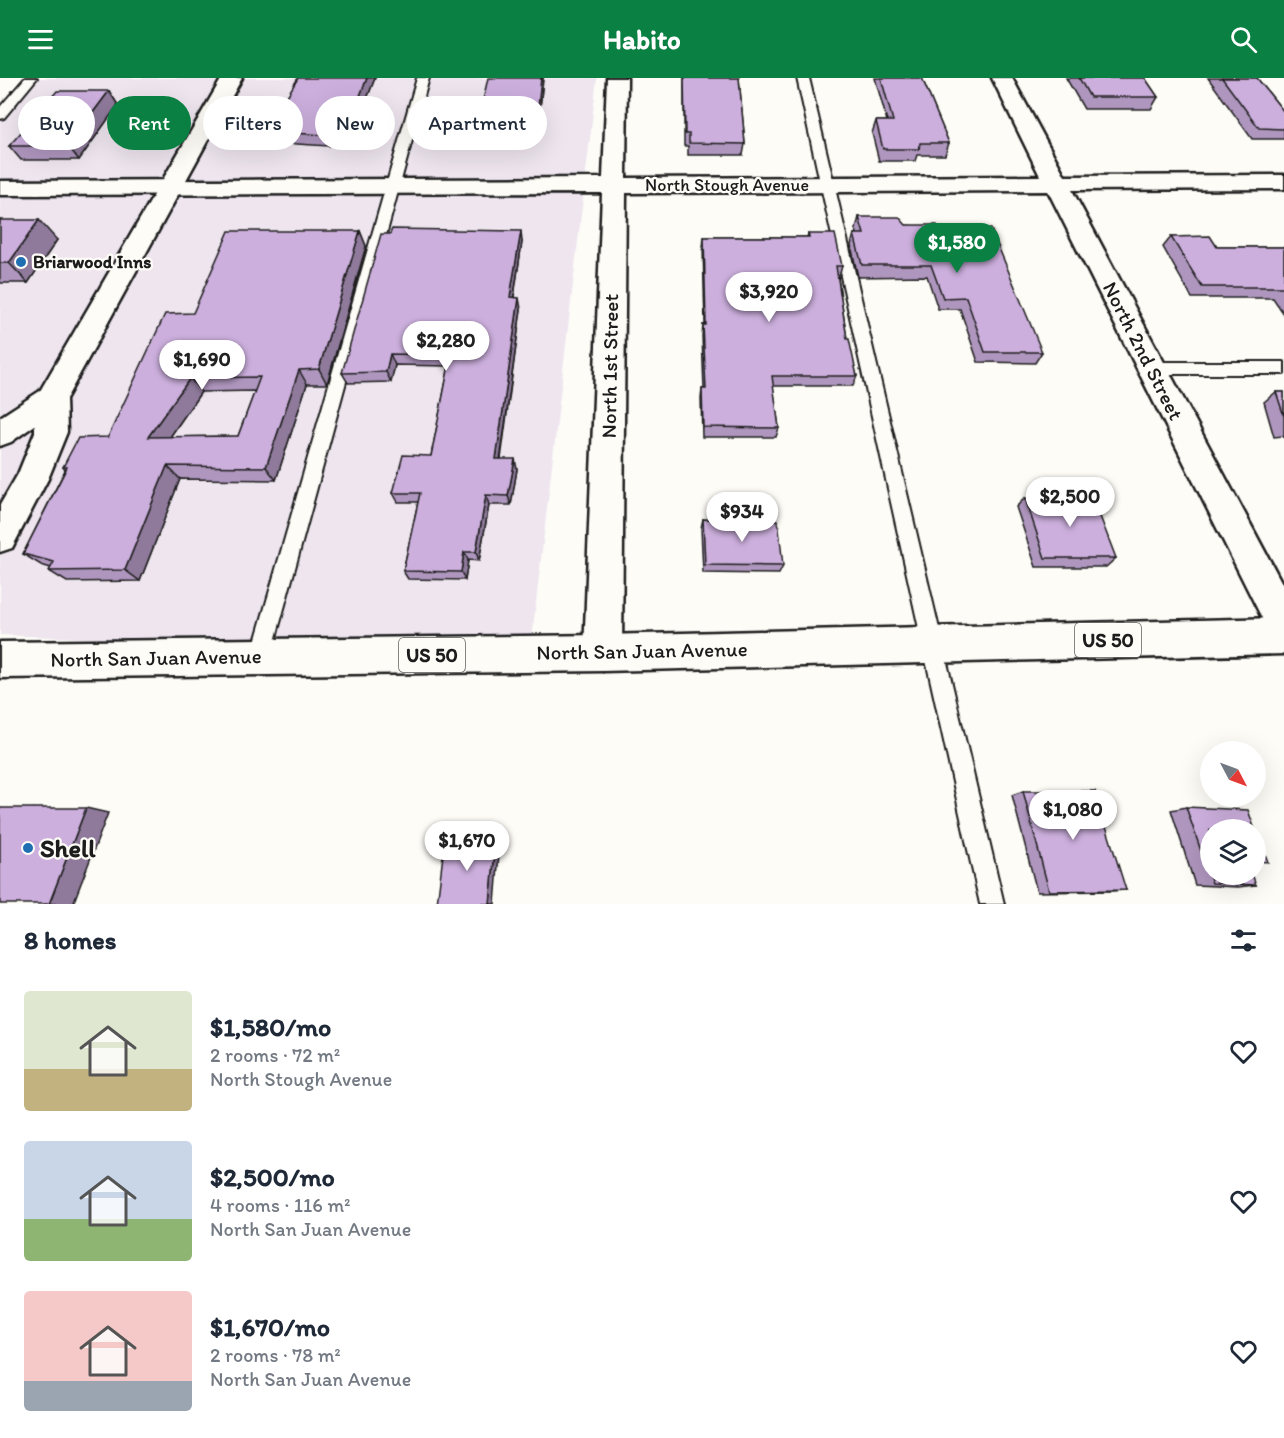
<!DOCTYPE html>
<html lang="en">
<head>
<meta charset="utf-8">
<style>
	:root { --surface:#fff; --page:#f2f2f3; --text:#1f2937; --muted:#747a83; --accent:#0b8043 }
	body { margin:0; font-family:Itim,sans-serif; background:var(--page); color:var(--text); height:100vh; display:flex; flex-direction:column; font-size:22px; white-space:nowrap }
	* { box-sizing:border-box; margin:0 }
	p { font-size:20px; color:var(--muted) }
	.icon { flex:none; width:33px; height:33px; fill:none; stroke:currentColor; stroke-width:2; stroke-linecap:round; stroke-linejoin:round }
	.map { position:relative; height:826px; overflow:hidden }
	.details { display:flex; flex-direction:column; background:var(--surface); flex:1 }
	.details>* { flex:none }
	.top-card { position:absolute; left:18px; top:18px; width:600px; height:54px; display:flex; gap:12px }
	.needle { width:39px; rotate:131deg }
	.tools { position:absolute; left:1200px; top:663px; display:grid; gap:12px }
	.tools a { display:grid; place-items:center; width:66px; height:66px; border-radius:50%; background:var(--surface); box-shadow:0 6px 24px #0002; font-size:30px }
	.price { position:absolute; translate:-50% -51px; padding:0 14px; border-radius:21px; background:#fff; color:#222; font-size:20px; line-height:39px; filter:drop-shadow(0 2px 3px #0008) }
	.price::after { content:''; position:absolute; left:50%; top:36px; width:18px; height:14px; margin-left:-9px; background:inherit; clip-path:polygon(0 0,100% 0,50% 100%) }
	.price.on { background:var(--accent); color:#fff }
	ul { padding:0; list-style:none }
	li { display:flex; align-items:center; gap:18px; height:150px; padding:0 24px }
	li span { display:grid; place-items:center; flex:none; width:168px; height:120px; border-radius:6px; color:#555 }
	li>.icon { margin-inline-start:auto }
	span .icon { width:72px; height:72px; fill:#fffc; stroke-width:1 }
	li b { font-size:26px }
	h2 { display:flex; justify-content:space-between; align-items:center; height:72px; padding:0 24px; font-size:26px }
	.pill { padding:0 21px; border-radius:27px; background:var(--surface); box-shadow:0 6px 24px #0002; font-size:21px; line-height:54px }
	.pill.on { background:var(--accent); color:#fff }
	header { display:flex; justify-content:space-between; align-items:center; height:78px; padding:0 24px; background:var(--accent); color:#fff; font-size:27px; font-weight:700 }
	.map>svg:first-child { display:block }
</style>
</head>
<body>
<header><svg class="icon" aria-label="menu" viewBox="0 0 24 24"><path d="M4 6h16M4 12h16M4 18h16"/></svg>Habito<svg class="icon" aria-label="search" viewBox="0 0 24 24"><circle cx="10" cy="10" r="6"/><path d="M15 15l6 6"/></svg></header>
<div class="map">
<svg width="1284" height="826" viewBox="0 0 1284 826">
	<rect width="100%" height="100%" fill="#fdfcf7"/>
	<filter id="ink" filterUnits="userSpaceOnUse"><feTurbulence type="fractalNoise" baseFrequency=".0167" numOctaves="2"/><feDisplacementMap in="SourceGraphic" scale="12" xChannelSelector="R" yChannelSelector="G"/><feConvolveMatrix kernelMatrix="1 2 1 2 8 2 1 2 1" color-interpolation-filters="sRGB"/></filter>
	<g filter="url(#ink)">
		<!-- built -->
		<polygon fill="#eee5ef" points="30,0 597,0 530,576 0,557 0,36"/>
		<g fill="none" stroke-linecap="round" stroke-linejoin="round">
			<defs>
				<g id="service">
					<polygon points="25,0 37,0 4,40 0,41 0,29"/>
					<polygon points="417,0 429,0 271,578 268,585 261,588 254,585 251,578"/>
					<polygon points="797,0 809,0 1004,826 980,826"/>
					<polygon points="1152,284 1284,284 1284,296 1152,296 1146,294 1144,290 1146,286"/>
				</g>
				<polygon id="minor" points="607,0 627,0 626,100 1040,98 992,0 1012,0 1065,98 1284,97 1284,111 1072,112 1284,509 1284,563 1271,558 1048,113 626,115 622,575 616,588 603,593 590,588 584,575 602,115 0,117 0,103 603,100"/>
				<polygon id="primary" points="222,0 242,0 66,321 67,354 48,401 12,470 0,474 0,427 18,396 35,354 35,347 11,364 0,368 0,339 40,313"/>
				<polygon id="trunk" points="1284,540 1284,576 603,593 0,600 0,564 603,557"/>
			</defs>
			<!-- service casing -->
			<use href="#service" stroke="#1c1c1c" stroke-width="4"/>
			<!-- minor casing -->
			<use href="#minor" stroke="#1c1c1c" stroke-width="5"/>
			<!-- primary casing -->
			<use href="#primary" stroke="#1c1c1c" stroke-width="5"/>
			<!-- trunk casing -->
			<use href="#trunk" stroke="#1c1c1c" stroke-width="5"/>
			<!-- service -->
			<use href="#service" fill="#fdfcf7" fill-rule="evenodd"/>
			<!-- minor -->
			<use href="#minor" fill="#fdfcf7" fill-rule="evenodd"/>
			<!-- primary -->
			<use href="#primary" fill="#fdfcf7" fill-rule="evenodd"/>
			<!-- trunk -->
			<use href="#trunk" fill="#fdfcf7" fill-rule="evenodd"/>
		</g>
		<!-- wall -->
		<g fill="#af96be" stroke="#1c1c1c" stroke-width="1.5" fill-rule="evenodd">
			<polygon points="375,0 356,49 338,50 329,68 265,64 259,53 286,20"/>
			<polygon points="543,0 539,40 483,41 481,31"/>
			<polygon points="684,0 739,0 745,66 743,77 688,77 688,68 684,68"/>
			<polygon points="875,0 922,0 949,65 945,77 917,77 915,83 879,83 872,55 876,43 887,43"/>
			<polygon points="1066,0 1145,0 1158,19 1151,31 1084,31"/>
			<polygon points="1208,0 1257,0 1284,34 1284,61 1252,61"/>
			<polygon points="109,13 118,27 79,82 21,82 9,68"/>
			<polygon points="859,139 906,147 938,151 1042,274 1035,285 978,284 960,231 938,231 927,198 858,199 851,167 854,156 857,156 856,151"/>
			<polygon points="0,142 57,162 28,205 0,205"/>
			<path d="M360,153L366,168L327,306H307L276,402L180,401L140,503L67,504L49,493L51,490L41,487L23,476L65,392L63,389L108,359L193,235ZM255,313L238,358L170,359L201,314Z"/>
			<polygon points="808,156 842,188 839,199 838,199 847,261 857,298 853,308 773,308 779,350 776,359 702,359 701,321 702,311 704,311 702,258 703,247 705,247 703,170 704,159 807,159"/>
			<polygon points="1171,159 1217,169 1284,169 1284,236 1273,220 1192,220 1163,169"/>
			<polygon points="522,164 514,219 521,231 501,381 517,391 511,427 489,427 479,483 468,482 465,502 408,501 403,493 418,424 398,424 393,415 431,378 449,288 395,287 391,304 348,305 342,295"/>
			<polygon points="1276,314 1284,314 1284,360 1283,358 1274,359 1264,324"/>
			<polygon points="1025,420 1116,480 1106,489 1036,489 1016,429"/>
			<polygon points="703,441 783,488 779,496 703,495 701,450"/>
			<polygon points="1023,713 1126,812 1113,813 1037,814 1012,717"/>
			<polygon points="1186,729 1210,752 1256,807 1238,809 1195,807 1171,732"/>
		</g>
		<!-- shaded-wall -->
		<g fill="#8f7a9b" stroke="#1c1c1c" stroke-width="1.5">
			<polygon points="367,0 375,0 356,49 352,38"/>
			<polygon points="541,0 543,0 539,40 538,29"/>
			<polygon points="109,13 118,27 79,82 68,68"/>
			<polygon points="334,39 338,50 329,68 325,57"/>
			<polygon points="39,142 57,162 28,205 9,185"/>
			<polygon points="360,153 366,168 327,306 319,291"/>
			<polygon points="521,153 522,164 512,230 510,219"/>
			<polygon points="519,220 521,231 499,390 496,381"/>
			<polygon points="390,276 395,287 391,304 386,294"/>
			<polygon points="299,292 307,306 276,402 266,389"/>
			<polygon points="190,300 201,314 161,372 148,359"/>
			<polygon points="515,381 517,391 511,427 508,418"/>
			<polygon points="167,388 180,401 140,503 125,492"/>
			<polygon points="486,417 489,427 479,483 476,474"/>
			<polygon points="464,474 468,482 465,502 461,494"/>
			<polygon points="86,730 108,735 73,826 49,826"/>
			<polygon points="496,761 500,763 495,826 490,826"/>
		</g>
		<!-- building -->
		<g fill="#ccafdd" stroke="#1c1c1c" stroke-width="1.5" fill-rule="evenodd">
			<polygon points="298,0 367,0 352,38 334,39 325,57 259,53 282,20 286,20"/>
			<polygon points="488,0 541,0 538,29 481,31"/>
			<polygon points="684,0 739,0 745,66 689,65 689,56 685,56"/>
			<polygon points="881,0 922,0 949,65 920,65 919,71 883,71 876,43 893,43"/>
			<polygon points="1079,0 1145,0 1158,19 1090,19"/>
			<polygon points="1222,0 1257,0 1284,34 1284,51 1259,50"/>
			<polygon points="57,13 109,13 68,68 9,68"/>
			<polygon points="859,139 899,139 906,147 937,147 938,151 991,151 1042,274 985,274 966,219 943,220 931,187 862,187 854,156 864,156"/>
			<polygon points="0,142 39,142 9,185 0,185"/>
			<polygon points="392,151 521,153 510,219 519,220 496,381 515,381 508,418 486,417 476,474 464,474 461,494 403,493 420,415 393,415 403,377 431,378 451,277 390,276 386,294 342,295 381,156 390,156"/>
			<path d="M229,153H360L319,291L299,292L266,389L167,388L125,492L49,493L54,484L23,476L67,389H63L78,360L108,359L165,236L193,235ZM260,299L238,358L148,359L190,300Z"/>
			<polygon points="808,156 835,156 842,188 836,188 847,261 849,261 857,298 772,298 779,350 703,349 702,311 706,311 703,247 706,247 704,159 809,159"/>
			<polygon points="1210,158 1217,169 1284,169 1284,210 1283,209 1202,209 1171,159"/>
			<polygon points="1276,314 1284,314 1284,338"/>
			<polygon points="1025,420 1093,420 1116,480 1045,480"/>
			<polygon points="703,441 778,442 783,488 705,487"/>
			<polygon points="1023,713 1095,713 1126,812 1049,813"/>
			<polygon points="1186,729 1248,732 1255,752 1210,752 1210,796 1252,796 1256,807 1212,805"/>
			<polygon points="0,730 86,730 49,826 0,826"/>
			<polygon points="1256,752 1268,784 1256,783"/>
			<polygon points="445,761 496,761 490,826 437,826"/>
		</g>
	</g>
	<!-- markers -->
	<g fill="#1f6fb2" stroke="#fdfcf7" stroke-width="2">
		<circle cx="21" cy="184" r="6"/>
		<circle cx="28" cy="770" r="6"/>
	</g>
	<g text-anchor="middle" stroke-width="4.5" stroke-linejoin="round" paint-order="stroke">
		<!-- far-street labels -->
		<g font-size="18" fill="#1c1c1c" stroke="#fdfcf7">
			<text x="727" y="113">North Stough Avenue</text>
		</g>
		<!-- far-poi labels -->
		<g font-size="18" font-weight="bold" fill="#1c1c1c" stroke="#fdfcf7" text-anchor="start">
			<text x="33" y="190">Briarwood Inns</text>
		</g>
		<!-- shield labels -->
		<g fill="#fdfcf7" stroke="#605f5e" stroke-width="1.5">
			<rect x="1075" y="545" width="66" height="34" rx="4.5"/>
			<rect x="399" y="560" width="66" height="34" rx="4.5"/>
		</g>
		<g font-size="20" font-weight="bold" fill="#1c1c1c">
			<text x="1108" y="569">US 50</text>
			<text x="432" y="584">US 50</text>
		</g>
		<!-- street labels -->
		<g font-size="21" fill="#1c1c1c" stroke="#fdfcf7">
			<text transform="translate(1143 273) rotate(63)" y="7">North 2nd Street</text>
			<text transform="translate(610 288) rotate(-89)" y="7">North 1st Street</text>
			<text transform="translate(642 573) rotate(-1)" y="7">North San Juan Avenue</text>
			<text transform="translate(156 580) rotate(-1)" y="7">North San Juan Avenue</text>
		</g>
		<!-- near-poi labels -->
		<g font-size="26" font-weight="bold" fill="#1c1c1c" stroke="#fdfcf7" text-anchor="start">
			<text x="40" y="779">Shell</text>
		</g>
	</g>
</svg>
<div class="tools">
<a><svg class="needle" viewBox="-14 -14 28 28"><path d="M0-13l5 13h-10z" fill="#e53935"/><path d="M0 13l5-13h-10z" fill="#747a83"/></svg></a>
<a><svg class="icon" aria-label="layers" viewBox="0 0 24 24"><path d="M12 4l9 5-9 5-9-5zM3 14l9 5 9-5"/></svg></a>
</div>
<b class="price on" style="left:957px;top:196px">$1,580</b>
<b class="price" style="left:769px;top:245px">$3,920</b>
<b class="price" style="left:446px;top:294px">$2,280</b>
<b class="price" style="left:202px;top:313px">$1,690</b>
<b class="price" style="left:1070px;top:450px">$2,500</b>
<b class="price" style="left:742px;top:465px">$934</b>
<b class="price" style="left:1073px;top:763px">$1,080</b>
<b class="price" style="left:467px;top:794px">$1,670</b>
<div class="top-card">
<a class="pill">Buy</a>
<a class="pill on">Rent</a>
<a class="pill">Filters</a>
<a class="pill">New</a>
<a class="pill">Apartment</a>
</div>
</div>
<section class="details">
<h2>8 homes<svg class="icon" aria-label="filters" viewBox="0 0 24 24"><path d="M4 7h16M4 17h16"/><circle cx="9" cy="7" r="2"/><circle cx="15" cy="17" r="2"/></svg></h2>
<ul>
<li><span style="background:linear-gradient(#dfe7d0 65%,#c2b280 0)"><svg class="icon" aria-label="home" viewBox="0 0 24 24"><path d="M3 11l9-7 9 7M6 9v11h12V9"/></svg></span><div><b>$1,580/mo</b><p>2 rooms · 72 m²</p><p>North Stough Avenue</p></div><svg class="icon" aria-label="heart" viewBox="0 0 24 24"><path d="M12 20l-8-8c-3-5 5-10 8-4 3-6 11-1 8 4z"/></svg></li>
<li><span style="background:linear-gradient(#c9d6e8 65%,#8fb573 0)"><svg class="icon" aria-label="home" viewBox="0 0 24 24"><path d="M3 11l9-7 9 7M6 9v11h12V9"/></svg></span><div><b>$2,500/mo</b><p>4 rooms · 116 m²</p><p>North San Juan Avenue</p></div><svg class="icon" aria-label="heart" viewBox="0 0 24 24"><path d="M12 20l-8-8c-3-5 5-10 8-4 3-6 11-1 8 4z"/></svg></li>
<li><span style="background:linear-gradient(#f6c9c9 75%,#9aa5b1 0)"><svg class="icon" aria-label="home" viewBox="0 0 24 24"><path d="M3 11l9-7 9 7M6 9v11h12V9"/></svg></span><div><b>$1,670/mo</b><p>2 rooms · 78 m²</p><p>North San Juan Avenue</p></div><svg class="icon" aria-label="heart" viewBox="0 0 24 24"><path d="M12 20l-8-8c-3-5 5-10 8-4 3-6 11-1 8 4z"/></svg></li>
</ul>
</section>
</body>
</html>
